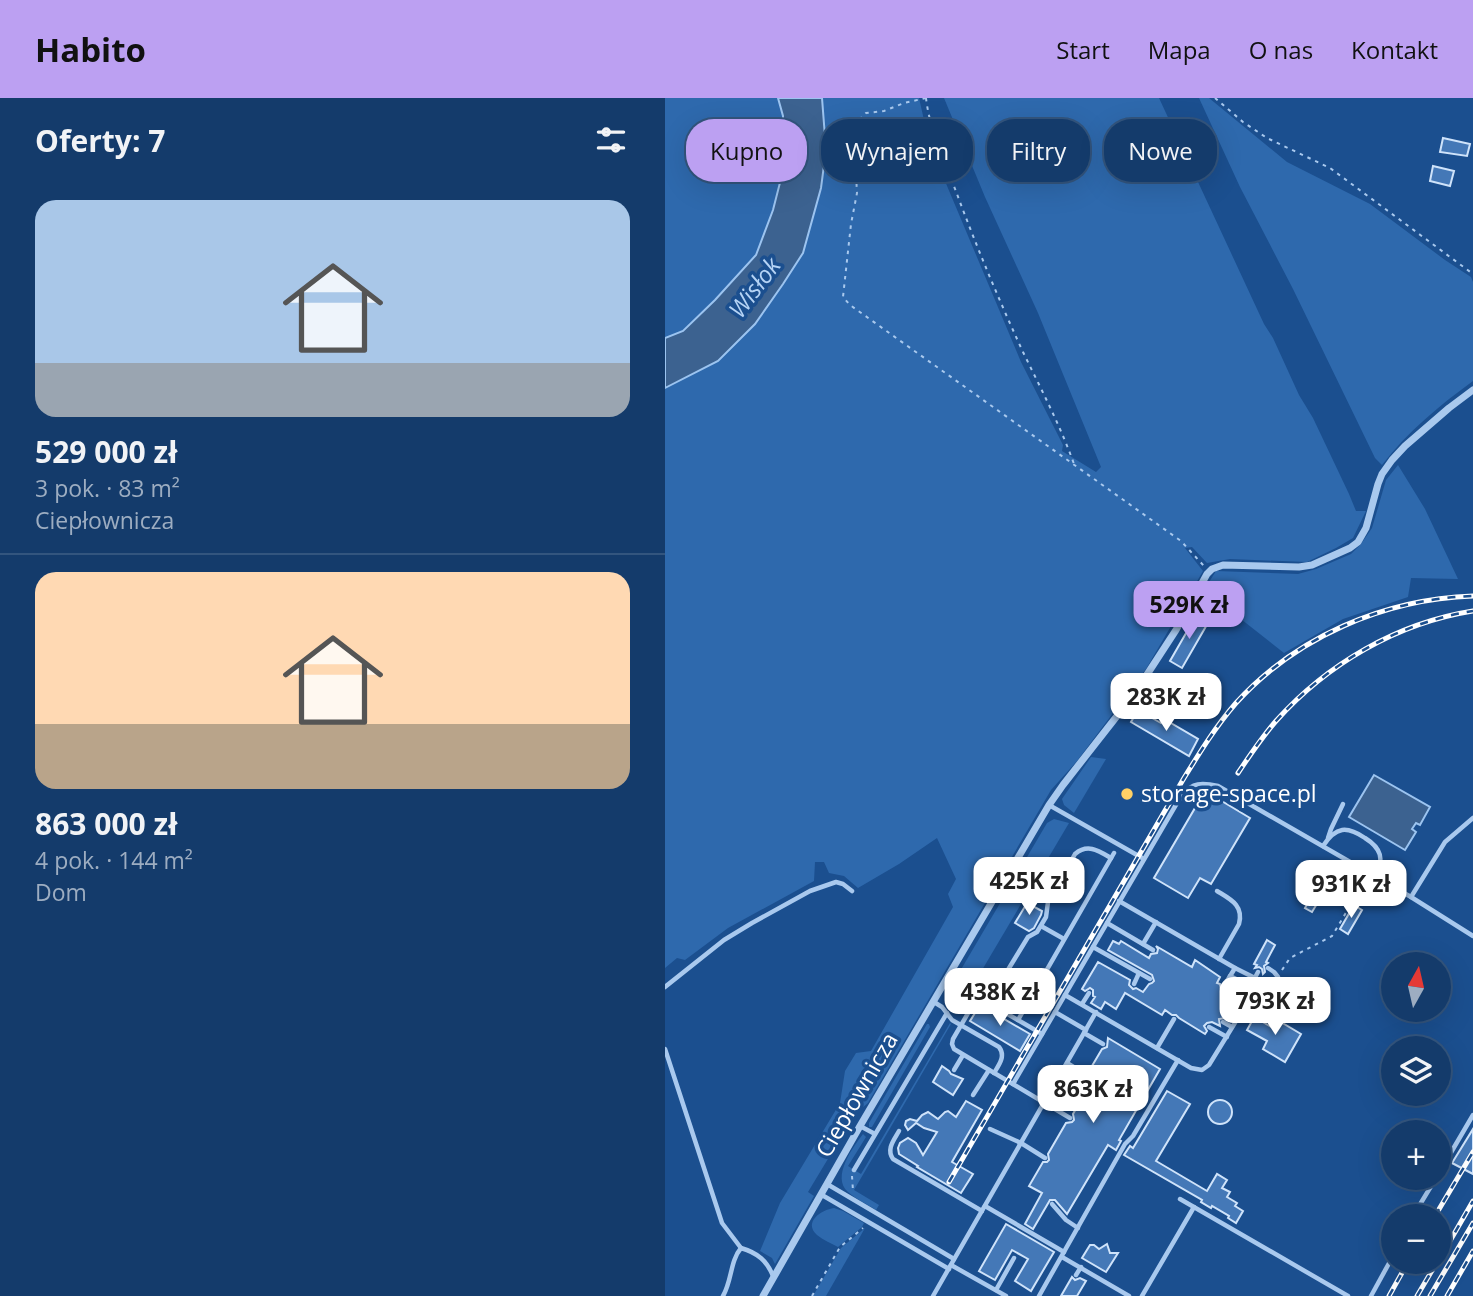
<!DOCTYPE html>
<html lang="pl">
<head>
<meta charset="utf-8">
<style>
	:root { --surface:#143b6b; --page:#214673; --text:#f1f3f6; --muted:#9dadc1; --line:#33557e; --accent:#bca0f2 }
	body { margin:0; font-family:"Open Sans",sans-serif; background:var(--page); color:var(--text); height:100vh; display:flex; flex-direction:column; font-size:26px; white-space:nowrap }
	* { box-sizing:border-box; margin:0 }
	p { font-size:23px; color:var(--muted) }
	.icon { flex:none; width:38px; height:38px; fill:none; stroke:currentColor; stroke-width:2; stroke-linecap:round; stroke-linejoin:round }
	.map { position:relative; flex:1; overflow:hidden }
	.panel { display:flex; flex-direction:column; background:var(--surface); width:665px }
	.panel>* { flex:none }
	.banner { position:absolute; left:21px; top:21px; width:665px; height:63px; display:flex; gap:14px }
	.needle { width:46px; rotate:8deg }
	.controls { position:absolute; left:716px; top:854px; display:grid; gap:14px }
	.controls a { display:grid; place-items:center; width:70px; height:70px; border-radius:50%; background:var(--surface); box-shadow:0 7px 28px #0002,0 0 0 2px var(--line); font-size:35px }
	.price { position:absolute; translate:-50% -60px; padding:0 16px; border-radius:14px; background:#fff; color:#222; font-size:23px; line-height:46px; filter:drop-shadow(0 2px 4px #0008) }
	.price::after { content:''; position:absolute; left:50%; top:42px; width:21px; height:16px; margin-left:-10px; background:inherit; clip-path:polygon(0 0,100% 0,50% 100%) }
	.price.current { background:var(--accent); color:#111 }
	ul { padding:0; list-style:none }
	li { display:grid; align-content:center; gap:14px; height:371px; padding:0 35px }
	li+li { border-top:2px solid var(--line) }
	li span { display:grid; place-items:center; height:217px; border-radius:21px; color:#555 }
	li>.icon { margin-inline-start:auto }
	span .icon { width:126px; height:126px; fill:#fffc; stroke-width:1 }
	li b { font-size:30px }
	h2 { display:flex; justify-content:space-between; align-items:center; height:84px; padding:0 35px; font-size:30px }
	.chip { padding:0 24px; border-radius:28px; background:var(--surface); box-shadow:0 7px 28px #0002,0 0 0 2px var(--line); font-size:24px; line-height:63px }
	.chip.current { background:var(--accent); color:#111 }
	header { display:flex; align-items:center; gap:42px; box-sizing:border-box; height:98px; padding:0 35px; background:var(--accent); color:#111 }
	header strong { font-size:33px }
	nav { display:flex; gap:38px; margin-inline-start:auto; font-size:24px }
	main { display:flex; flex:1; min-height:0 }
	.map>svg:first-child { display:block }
</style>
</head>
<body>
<header>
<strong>Habito</strong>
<nav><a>Start</a><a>Mapa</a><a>O nas</a><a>Kontakt</a></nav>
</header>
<main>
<section class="panel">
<h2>Oferty: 7<svg class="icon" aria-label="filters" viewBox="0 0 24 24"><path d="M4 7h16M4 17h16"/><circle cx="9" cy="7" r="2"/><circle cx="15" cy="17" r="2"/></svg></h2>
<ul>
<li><span style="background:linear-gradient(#a9c7e8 75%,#9aa5b1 0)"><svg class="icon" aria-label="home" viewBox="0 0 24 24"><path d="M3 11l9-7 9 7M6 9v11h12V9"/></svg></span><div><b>529 000 zł</b><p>3 pok. · 83 m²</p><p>Ciepłownicza</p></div></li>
<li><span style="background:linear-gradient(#ffd9b3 70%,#b9a48a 0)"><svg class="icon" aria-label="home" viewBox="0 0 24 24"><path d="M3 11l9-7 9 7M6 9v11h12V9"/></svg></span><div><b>863 000 zł</b><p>4 pok. · 144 m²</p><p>Dom</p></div></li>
</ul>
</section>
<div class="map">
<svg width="808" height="1198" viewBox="0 0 808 1198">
	<rect width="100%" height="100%" fill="#1b4f8f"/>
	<!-- green -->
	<g fill="#2e69ad">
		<polygon points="0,0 113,0 118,18 119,69 108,112 91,158 50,202 17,233 0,240"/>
		<polygon points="157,0 254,0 264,44 272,64 356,264 398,347 397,353 431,374 436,369 373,215 320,99 279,0 494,0 599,226 608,240 634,297 648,320 684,396 691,413 701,413 688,440 671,450 642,464 565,461 542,465 527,449 520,450 538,473 481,571 412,663 386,692 203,1005 190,1016 143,1094 149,1098 110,1166 107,1160 95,1153 115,1105 175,1005 180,973 191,955 206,953 288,809 283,796 291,781 272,740 234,766 193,790 179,778 164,775 159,764 150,764 149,783 63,830 20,862 12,860 0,870 0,290 53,263 90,226 118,186 138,155 156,90 161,52"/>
		<path d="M534,0H544L622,64L705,106L780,162L806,179L808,184V283C775,307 742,334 717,367L710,360L628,191L575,89Z"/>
		<polygon points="733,367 760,411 793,481 746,480 743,499 678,521 619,555 539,492 551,473 633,476 651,471 686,456 696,446 707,430 721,382"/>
		<polygon points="426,659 441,661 409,715 399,707 397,701"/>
		<polygon points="389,721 404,725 307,889 291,880 382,725"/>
		<path d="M285,925L286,926L189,1092L214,1107L211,1112C202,1106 191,1101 183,1094C166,1079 188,1049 198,1036L201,1039L183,1068L196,1076Z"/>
		<polygon points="262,926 264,926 265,929 207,1029 204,1029 204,1025"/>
		<path d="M169,1110L178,1113L199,1125L197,1129L173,1149C166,1145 158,1142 152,1137C138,1124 156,1112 169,1110Z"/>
		<polygon points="200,1130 161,1198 148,1198 176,1150"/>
	</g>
	<!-- water -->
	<g fill="#3c6290" stroke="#9cc4f0" stroke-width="2">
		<polygon points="113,0 157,0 161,52 156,90 138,155 118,186 90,226 53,263 0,290 0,240 18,233 50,202 91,157 108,112 119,69 118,18"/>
		<polygon points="709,677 765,709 755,727 751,725 747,731 751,734 740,752 684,719"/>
	</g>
	<!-- building -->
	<g fill="#4478b7" stroke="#cfe3fa" stroke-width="2">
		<polygon points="778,40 805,46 802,58 775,54"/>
		<polygon points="768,68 789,73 785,88 765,83"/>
		<polygon points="532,516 544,523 517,570 505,563"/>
		<polygon points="473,612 496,625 499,621 533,641 524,658 466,624"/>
		<polygon points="540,693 585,720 546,786 535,780 523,800 489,780"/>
		<polygon points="653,786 661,791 647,814 640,810"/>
		<polygon points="362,805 377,813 376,817 369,830 364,833 350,825"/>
		<polygon points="689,807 697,812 683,836 675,831"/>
		<polygon points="602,842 610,847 601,864 603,865 599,868 600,874 598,876 597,871 594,869 590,870 592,867 589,866"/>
		<polygon points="448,843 454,846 456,843 484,860 486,856 492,855 493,851 491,848 527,869 530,862 555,879 552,885 555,886 556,892 560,893 563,891 573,897 560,920 554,921 555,928 547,924 542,925 539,928 542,933 540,936 514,920 511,917 507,917 500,912 497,917 460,895 451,911 440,904 436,911 426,905 430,899 428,898 428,892 425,890 420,893 417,891 433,864 465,882 464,887 468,891 471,890 478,894 484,886 487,885 489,883 487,877 443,852"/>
		<polygon points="315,907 365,936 355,953 305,923"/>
		<polygon points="591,916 598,920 596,923 610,931 614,923 636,936 620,964 598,951 602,943 582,932"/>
		<polygon points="443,940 495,971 454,1042 456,1043 451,1052 443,1047 402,1116 390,1102 385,1102 368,1131 360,1126 377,1095 364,1088 378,1064 382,1064 384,1062 383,1056 401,1025 407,1024 409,1022 408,1016 412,1009 405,1005 419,981 424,978 424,973 437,951 442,949"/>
		<polygon points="277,968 284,973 286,976 298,981 288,997 268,984"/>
		<polygon points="502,993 525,1006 491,1063 542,1093 552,1076 562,1082 557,1090 565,1094 562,1099 572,1105 570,1108 578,1113 571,1125 563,1120 564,1118 547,1108 546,1110 536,1104 537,1102 459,1057 465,1048 468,1050"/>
		<circle cx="555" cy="1014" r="12"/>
		<polygon points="301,1003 317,1012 287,1064 308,1076 296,1095 252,1069 253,1068 234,1056 233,1050 235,1045 243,1040 251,1045 258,1057 272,1034 259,1030 251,1025 243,1032 240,1027 241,1023 245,1021 252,1023 257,1017 263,1014 273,1021 280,1014 283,1013 291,1019"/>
		<polygon points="808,1031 808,1076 787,1065"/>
		<polygon points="341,1126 389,1154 366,1193 350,1183 363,1161 347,1152 330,1182 314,1173"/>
		<polygon points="442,1146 445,1155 453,1155 441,1174 417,1160 425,1147 429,1147 434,1151"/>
		<polygon points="407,1179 410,1182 415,1180 421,1183 412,1198 396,1198"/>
	</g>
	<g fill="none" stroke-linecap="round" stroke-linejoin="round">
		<!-- path -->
		<g stroke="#a9c9ee" stroke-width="2" stroke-dasharray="3.5 5" stroke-linecap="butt">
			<polyline points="261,0 239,5 219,13 201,15 196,20 192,26 190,57 192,95 186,126 178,199 185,207 516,443 539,468"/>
			<path d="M261,0C265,34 280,65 292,96C312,150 334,202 358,254C376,291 395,327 409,366"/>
			<polyline points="550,0 578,24 602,40 665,70 808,176"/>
			<polyline points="617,872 625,860 667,838 685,808 691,803 703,784"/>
			<polyline points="187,1078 188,1093"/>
			<polyline points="147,1198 175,1149 198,1130"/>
		</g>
		<!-- service -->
		<g stroke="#a9c9ee" stroke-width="4.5">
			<polyline points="384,707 479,761"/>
			<polyline points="663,740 666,731 678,706"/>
			<path d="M658,748C671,728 682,728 700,740C716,750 720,761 710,779"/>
			<path d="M552,793C565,801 579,807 574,826L554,861"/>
			<polyline points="746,799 780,744 808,720"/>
			<polyline points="454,803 570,870 590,880"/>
			<polyline points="442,825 488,852"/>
			<polyline points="376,828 399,841"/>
			<polyline points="478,846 491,824"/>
			<polyline points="428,849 485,881"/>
			<polyline points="565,878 601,896 606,893 613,879 609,874 603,870"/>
			<polyline points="282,881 377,936"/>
			<polyline points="469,886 474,875"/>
			<polyline points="559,888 570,870"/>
			<polyline points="0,889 59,842 87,825 145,793 171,784 178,786 187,793"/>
			<polyline points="400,897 526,970 537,972 544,967 584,902 585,889 593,874"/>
			<polyline points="313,898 288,941 287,946 289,951 405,1020"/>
			<path d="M269,904L277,909L287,922L334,949C341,958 334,967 329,975"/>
			<polyline points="417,906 424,895"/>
			<path d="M328,907L331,894L338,880L363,839L372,834L381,819L383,804L410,756C423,745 434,753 446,760"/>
			<polyline points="390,914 421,932"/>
			<polyline points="353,922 449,755"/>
			<polyline points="558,924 567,929"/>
			<polyline points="544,929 562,939"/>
			<polyline points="419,935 438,946"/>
			<polyline points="492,950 509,921"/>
			<polyline points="0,951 57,1125 76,1150"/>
			<polyline points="402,965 420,976"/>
			<polyline points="289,972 298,957"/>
			<path d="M348,986L512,705C524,686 531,683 553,688L746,799L808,838"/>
			<polyline points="308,997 324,972"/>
			<polyline points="195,1028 210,1036"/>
			<polyline points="325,1031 356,1045 380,1060"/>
			<path d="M234,1033C229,1042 221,1051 228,1061L317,1113"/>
			<polyline points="189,1072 282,915"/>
			<polyline points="774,1075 808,1017"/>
			<polyline points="162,1086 289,1161"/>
			<polyline points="157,1097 284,1171"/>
			<polyline points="515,1101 683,1198"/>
			<polyline points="387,1106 401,1122 413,1130"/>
			<polyline points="320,1108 399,1154"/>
			<polyline points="748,1118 771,1080"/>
			<polyline points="397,1159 464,1198"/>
			<polyline points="286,1167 341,1198"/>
			<polyline points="411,1177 416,1169"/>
			<polyline points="331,1192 349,1160"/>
			<path d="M58,1198C67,1183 65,1163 76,1150C93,1155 102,1163 108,1178"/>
			<polyline points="268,1198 431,914"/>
			<polyline points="374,1198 460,1046 468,1038 513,962"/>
			<polyline points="477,1198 529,1109"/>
			<polyline points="706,1198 728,1158"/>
		</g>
		<!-- minor -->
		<polyline stroke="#a9c9ee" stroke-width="7" points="98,1198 195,1028 384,707 398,687 470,595 511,532 542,476 547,471 558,467 634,469 647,467 685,450 693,444 701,430 713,386 717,376 727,362 740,348 784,310 808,292"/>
		<defs>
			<g id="rail">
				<path d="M573,675C585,657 597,639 611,623C662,566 732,525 808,513"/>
				<path d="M284,1084L519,680C535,654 551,628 571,605C631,539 719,501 808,498"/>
				<polyline points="770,1118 808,1054"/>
				<polyline points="774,1162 808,1103"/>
				<polyline points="724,1198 743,1164"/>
				<polyline points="752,1198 772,1164"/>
				<polyline points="765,1198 808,1125"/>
				<polyline points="782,1198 808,1153"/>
			</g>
		</defs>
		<!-- rail casing -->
		<use href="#rail" stroke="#fff" stroke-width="5"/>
		<!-- rail -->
		<use href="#rail" stroke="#1b4f8f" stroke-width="2.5" stroke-dasharray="8" stroke-linecap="butt"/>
	</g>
	<!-- markers -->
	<circle fill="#ffd166" stroke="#1b4f8f" stroke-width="2.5" cx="462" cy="696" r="7"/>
	<g text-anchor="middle" stroke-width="7" stroke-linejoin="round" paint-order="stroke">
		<!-- poi labels -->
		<g font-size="23" fill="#fff" stroke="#1b4f8f" text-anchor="start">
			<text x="476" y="704">storage-space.pl</text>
		</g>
		<!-- street labels -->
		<g font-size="23" fill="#fff" stroke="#1b4f8f">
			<text transform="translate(192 997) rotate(-60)" y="8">Ciepłownicza</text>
		</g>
		<!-- water labels -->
		<g font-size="24" font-style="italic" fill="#b5d3f5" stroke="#1b4f8f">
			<text transform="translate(90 190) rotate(-53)" y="8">Wisłok</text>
		</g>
	</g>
</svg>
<div class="controls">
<a><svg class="needle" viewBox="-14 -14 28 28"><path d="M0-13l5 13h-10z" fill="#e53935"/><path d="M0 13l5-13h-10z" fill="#9dadc1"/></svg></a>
<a><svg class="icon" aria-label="layers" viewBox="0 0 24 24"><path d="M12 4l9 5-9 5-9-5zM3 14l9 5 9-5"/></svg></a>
<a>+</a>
<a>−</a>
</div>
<b class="price current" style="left:524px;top:543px">529K zł</b>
<b class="price" style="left:501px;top:635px">283K zł</b>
<b class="price" style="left:364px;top:819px">425K zł</b>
<b class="price" style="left:686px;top:822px">931K zł</b>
<b class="price" style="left:335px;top:930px">438K zł</b>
<b class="price" style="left:610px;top:939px">793K zł</b>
<b class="price" style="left:428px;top:1027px">863K zł</b>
<div class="banner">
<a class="chip current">Kupno</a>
<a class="chip">Wynajem</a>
<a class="chip">Filtry</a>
<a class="chip">Nowe</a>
</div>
</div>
</main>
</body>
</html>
